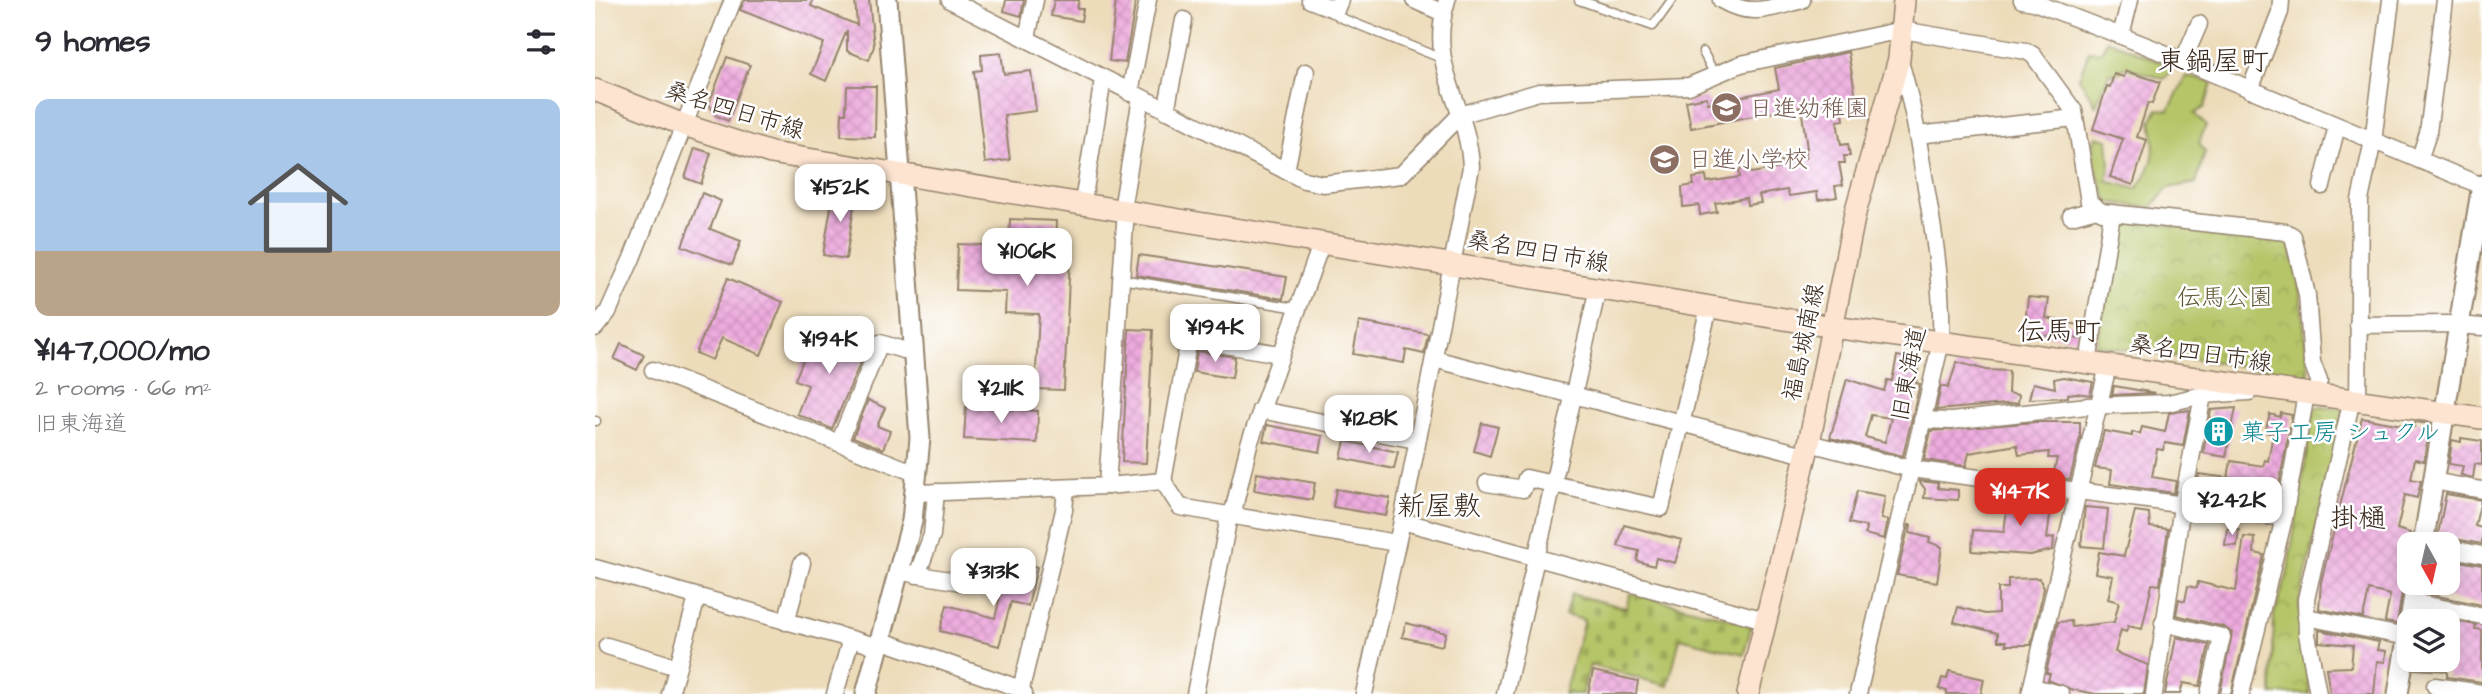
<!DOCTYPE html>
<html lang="en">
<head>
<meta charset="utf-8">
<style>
	:root { --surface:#fff; --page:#f2f2f3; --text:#2b2b33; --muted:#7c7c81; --accent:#d93025 }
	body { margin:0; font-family:"Architects Daughter","Klee One",sans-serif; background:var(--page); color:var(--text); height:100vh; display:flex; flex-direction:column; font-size:26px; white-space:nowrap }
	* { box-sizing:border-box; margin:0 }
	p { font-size:23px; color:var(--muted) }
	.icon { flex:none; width:38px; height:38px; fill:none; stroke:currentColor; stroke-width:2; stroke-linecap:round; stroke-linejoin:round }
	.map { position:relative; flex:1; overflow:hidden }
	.panel { display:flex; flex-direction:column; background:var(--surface); width:595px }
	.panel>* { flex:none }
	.needle { width:46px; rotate:172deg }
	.tools { position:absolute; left:1802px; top:532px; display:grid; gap:14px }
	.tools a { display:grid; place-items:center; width:63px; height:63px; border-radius:14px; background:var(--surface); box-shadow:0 4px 18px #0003; font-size:35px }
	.price { position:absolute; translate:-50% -60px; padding:0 16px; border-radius:14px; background:#fff; color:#222; font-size:23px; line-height:46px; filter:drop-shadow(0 2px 4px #0008) }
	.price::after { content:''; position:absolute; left:50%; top:42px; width:21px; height:16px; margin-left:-10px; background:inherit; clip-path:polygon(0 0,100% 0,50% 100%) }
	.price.selected { background:var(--accent); color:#fff }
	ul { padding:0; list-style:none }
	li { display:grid; align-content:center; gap:14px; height:371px; padding:0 35px }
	li span { display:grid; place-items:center; height:217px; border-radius:14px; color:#555 }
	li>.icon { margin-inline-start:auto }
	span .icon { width:126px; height:126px; fill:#fffc; stroke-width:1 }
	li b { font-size:30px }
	h2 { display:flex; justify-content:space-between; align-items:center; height:84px; padding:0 35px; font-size:30px }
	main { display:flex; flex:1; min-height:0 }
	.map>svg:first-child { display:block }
</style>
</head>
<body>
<main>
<section class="panel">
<h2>9 homes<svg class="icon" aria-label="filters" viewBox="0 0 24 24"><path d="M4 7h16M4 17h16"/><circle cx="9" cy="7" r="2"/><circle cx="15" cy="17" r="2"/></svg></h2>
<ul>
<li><span style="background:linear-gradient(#a9c7e8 70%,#b9a48a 0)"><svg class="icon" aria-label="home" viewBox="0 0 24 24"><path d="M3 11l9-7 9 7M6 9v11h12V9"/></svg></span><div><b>¥147,000/mo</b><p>2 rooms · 66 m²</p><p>旧東海道</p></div></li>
</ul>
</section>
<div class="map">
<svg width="1887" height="694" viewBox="0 0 1887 694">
	<defs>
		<pattern id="cemetery-stones" width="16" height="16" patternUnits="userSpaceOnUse" patternTransform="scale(1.75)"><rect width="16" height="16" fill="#b5c568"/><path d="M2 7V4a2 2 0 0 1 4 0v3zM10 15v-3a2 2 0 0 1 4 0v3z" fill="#9da95a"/></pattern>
		<pattern id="park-crowns" width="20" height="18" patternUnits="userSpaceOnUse" patternTransform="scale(1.75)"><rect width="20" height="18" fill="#b5c568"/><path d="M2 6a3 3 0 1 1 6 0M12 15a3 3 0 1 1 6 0" fill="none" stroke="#9da95a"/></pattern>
		<pattern id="building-cross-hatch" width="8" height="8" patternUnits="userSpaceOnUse" patternTransform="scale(1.75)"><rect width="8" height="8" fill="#edabde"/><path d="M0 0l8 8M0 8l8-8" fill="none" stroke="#cc93be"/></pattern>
	</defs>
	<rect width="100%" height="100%" fill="#fff"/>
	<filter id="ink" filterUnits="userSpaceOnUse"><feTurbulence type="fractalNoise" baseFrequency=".0143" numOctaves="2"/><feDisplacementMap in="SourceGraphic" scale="14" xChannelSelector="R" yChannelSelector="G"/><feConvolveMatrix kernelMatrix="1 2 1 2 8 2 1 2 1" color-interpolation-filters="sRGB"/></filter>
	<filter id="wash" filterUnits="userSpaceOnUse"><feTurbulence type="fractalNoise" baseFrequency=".00686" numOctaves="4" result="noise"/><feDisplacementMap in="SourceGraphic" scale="28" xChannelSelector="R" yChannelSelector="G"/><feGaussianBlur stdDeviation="1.57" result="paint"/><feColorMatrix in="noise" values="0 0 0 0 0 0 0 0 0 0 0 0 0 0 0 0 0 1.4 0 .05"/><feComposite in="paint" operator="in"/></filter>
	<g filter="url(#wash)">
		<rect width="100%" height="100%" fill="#eddcba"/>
		<!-- cemetery -->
		<polygon fill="url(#cemetery-stones)" stroke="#787843" stroke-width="2" points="1035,593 1157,624 1149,654 1085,638 1073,686 995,665 987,694 969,694 989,620 970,615 976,594 1031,608"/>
		<!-- park -->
		<g fill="url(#park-crowns)" stroke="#787843" stroke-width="2">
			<polygon points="1524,220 1693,238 1704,282 1714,376 1501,345"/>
			<polygon points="1722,407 1749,409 1704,604 1715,694 1677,694 1679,614 1692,576 1718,413"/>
		</g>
		<!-- garden -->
		<g fill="#b5c568" stroke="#787843" stroke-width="2">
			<polygon points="1513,40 1575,66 1575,72 1569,79 1529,67 1526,72 1514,74 1501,105 1484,78 1494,51 1505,52"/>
			<path d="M1591,76L1617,83L1610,107L1599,114L1611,125L1604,143L1610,152L1601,183L1573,188L1556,208L1513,202C1506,182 1492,156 1501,136L1513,139L1515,163L1512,181L1542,189C1560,163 1562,152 1556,121L1563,109L1574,110Z"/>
		</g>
		<g id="blocks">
			<!-- building -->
			<g fill="url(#building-cross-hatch)" fill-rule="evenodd">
				<polygon points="150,0 218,0 216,6 262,25 260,0 274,0 279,46 274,60 252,51 252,30 231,81 216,74 229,43 145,10"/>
				<polygon points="411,0 429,0 426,16 409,11"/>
				<polygon points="459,0 484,0 482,9 488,9 486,21 456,16"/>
				<polygon points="521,0 541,0 530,63 514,61"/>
				<polygon points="1253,52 1261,97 1246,100 1249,120 1242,121 1246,145 1253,144 1255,156 1249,156 1250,163 1244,163 1248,185 1240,186 1242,197 1223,200 1222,192 1194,196 1192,190 1164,195 1166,203 1152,205 1151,198 1120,203 1122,212 1105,215 1104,205 1088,207 1087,187 1099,185 1098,178 1111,176 1112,182 1145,177 1144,170 1155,168 1156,173 1186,168 1185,162 1211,158 1210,149 1212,148 1206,107 1096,128 1091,101 1112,97 1113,103 1184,89 1180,68"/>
				<polygon points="406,53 409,74 436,71 441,111 409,115 415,160 390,163 379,71 387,70 386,55"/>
				<polygon points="132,57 155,65 133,121 120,115 114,104"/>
				<polygon points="1531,71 1565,82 1557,104 1553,103 1542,137 1552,140 1538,185 1515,177 1528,139 1498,129 1512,86 1515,87 1519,74 1529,77"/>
				<polygon points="252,86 281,86 280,137 246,136 247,113 251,113"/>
				<polygon points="100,148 116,153 106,184 90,178"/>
				<polygon points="239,189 261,193 251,259 228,255"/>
				<polygon points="107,193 126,201 115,229 146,241 137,265 87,246"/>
				<polygon points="415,219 461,221 460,254 475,255 469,390 440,389 444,314 410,313 411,292 361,290 363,244 414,246"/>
				<polygon points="544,255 692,277 688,299 541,275"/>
				<polygon points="133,278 188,302 166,355 127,338 117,360 101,353"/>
				<polygon points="1433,297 1454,299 1451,318 1488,326 1486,339 1429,333"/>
				<polygon points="764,322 833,334 829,354 811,350 809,363 758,354"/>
				<polygon points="534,329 558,330 551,463 527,462"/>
				<polygon points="259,331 276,338 237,429 202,414 213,385 200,380 219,333 253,347"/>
				<polygon points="26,344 49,355 42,370 19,359"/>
				<polygon points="602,351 640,357 637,378 599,372"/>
				<path d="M1302,356L1325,360L1321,383L1325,384L1308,456L1235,438L1252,379L1289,391L1292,380L1297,381ZM1276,415L1296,418L1290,442L1270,437Z"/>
				<polygon points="1362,362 1391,370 1414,371 1413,393 1424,395 1423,403 1341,410 1346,386 1353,388"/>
				<polygon points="1469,377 1498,382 1495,395 1481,393 1473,394 1473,397 1434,399 1438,383 1460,388 1459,379"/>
				<polygon points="1519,386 1560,393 1517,395"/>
				<polygon points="273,400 290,408 282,426 295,431 288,449 258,437"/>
				<polygon points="371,407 443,411 442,443 369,439"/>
				<polygon points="1641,408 1631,457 1608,453 1616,410"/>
				<polygon points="1595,410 1588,446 1570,443 1568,450 1562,449 1557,477 1581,481 1579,493 1515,484 1517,470 1500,468 1509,431 1537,436 1537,432 1545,434 1547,427 1570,432 1574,413"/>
				<polygon points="1686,413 1697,415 1680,506 1600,496 1604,474 1633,478 1636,461 1668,466 1670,460 1673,461 1678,434 1670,432 1675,414 1685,417"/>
				<polygon points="1767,418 1819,427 1820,422 1835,424 1829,461 1820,459 1816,479 1826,481 1822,498 1810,495 1802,529 1815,533 1804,586 1808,586 1802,624 1790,622 1795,595 1774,590 1768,618 1724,609 1726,582"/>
				<polygon points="1441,422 1485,422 1485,438 1475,479 1458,477 1462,458 1453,458 1454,452 1424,455 1422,445 1374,453 1371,466 1329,460 1336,431"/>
				<polygon points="887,423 903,427 895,456 879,451"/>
				<polygon points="672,425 728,436 725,452 668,441"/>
				<polygon points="1866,438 1887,441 1887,465 1880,464 1878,478 1866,475 1868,466 1854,464 1857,440 1866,442"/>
				<polygon points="750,441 803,452 799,469 746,458"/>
				<polygon points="662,473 720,483 717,500 659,490"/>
				<polygon points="1324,481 1343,483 1343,488 1363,490 1363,500 1329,498 1330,489"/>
				<polygon points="741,489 795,498 791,516 738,507"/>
				<polygon points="1262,491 1290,496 1286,519 1293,520 1289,539 1270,534 1271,527 1254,523"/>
				<polygon points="1414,492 1457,498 1452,539 1459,537 1458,550 1435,555 1377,551 1378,530 1409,532"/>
				<polygon points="1851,494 1886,500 1880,526 1887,528 1887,544 1855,538 1842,539"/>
				<polygon points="1490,507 1513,509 1509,548 1486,546"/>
				<polygon points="1540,511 1554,513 1555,527 1573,529 1565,585 1557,584 1547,629 1533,626 1531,632 1526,630 1520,652 1553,665 1549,694 1501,694 1475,689 1453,680 1455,674 1451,673 1463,622 1476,621 1477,627 1519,622 1524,602 1513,599 1518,576 1500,573 1504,552 1529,556"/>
				<polygon points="1029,525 1087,540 1080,563 1061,558 1059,566 1042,561 1044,551 1023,546"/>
				<polygon points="1314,525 1316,525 1315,533 1335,538 1334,542 1347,547 1342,582 1302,575"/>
				<polygon points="1632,528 1644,529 1642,546 1630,545"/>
				<polygon points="1649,537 1660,538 1659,553 1669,555 1636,694 1625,694 1637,633 1629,627 1581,615 1584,599 1590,601 1593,586 1602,588 1603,582 1641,591"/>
				<polygon points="1853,559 1887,565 1887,605 1832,594 1833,586 1842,588 1843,583 1853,583"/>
				<polygon points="414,560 442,567 433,606 416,602 404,646 345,631 352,605 400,618"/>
				<polygon points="1444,578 1449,588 1436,645 1411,645 1411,641 1403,641 1403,633 1359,622 1363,607 1390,614 1403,613 1403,588 1413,588 1413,579"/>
				<polygon points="1828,615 1881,625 1880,629 1887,630 1887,682 1852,677 1852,671 1819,669 1820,663 1853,660 1853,621 1828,619"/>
				<polygon points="811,623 851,633 847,646 807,637"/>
				<polygon points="1724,630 1784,642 1782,650 1791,651 1790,662 1782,661 1779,694 1735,694 1731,668 1756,667 1758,645 1724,642"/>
				<polygon points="1581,637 1614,645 1605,686 1588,683 1585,694 1570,694"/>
				<polygon points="998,671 1043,681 1041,694 993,694"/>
				<polygon points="1354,671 1389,679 1386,694 1352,694 1352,691 1344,689 1347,678 1352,679"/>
			</g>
		</g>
	</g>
	<g filter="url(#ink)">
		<use href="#blocks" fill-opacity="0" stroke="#94836c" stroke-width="2"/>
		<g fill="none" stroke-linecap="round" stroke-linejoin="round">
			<defs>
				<g id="service">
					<polyline points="984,0 1058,26 1077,0"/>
					<polyline points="741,10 744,17 846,58"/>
					<polyline points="1108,52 1120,75"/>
					<polyline points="526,279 702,308"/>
					<polyline points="0,421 1,421"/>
				</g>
				<g id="minor">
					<polyline points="355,0 709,180 728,184 806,175 865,115 944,92 1094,86 1146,64 1307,30 1431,51 1438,55 1479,111 1494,202 1507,212 1691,232 1698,236 1712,295 1717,362 1724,381"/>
					<polyline points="715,0 741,10 745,0"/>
					<polyline points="819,0 848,13"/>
					<path d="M1126,0C1156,18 1176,8 1207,0"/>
					<polyline points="1427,0 1439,2 1552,46 1887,186"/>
					<polyline points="1526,35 1535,0"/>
					<polyline points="432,38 440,0"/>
					<polyline points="1588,61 1604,24"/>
					<polyline points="1655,90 1685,12 1686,0"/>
					<polyline points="535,93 553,0"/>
					<polyline points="571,111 589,20"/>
					<polyline points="1322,135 1480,118"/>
					<polyline points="1824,160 1833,133 1850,0"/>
					<polyline points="691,171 711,72"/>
					<polyline points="1727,186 1742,126"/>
					<polyline points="488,202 508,79"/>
					<polyline points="527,209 546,98"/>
					<polyline points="1476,216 1502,209"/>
					<polyline points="1763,325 1852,324 1887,327"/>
					<polyline points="0,328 13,312 37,258 138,0"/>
					<polyline points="839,359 1210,455"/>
					<polyline points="1493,363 1517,215"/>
					<polyline points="58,370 323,474"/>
					<polyline points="1763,400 1765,200 1778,141 1796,0"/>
					<polyline points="665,410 821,440"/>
					<polyline points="1327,420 1356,421 1492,406 1573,403 1608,395 1654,392"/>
					<polyline points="244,443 285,343 308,350 319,348"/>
					<polyline points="1214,443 1316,469 1689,518"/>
					<polyline points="568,481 585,507 802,543"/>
					<polyline points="1838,481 1887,490"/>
					<polyline points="892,483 928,489 931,478 1066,508 1114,307"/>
					<polyline points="512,486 568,481 594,339 685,354"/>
					<polyline points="321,493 512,486 531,209"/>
					<polyline points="807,521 1170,620"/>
					<polyline points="1853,548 1887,555"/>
					<polyline points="0,568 284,647"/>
					<polyline points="313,573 372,583"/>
					<polyline points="322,575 337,535 341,492"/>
					<polyline points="1818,602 1887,616"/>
					<polyline points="1711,617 1812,637"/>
					<polyline points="191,622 207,563"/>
					<polyline points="1568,623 1627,637 1614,694"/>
					<polyline points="285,640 426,689 429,694"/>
					<polyline points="12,646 82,667"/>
					<polyline points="1840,686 1887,693"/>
					<polyline points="1438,687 1466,694"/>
					<polyline points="426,689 469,510 471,489"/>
					<polyline points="75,694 102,598"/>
					<polyline points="240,694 256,639"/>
					<polyline points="600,694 634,516 639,508 654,444 727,242"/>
					<path d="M769,694L807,521L876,167C873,103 831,69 852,0"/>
					<polyline points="910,694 1003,288"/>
					<path d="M1263,694L1346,342C1348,285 1338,226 1328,170C1322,132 1316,96 1304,59"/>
					<polyline points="1435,694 1513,366"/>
					<polyline points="1559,694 1587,506 1610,385"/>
					<polyline points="1646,694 1689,518 1711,394"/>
					<polyline points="1723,694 1712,634 1711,599 1757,399"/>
				</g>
				<g id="tertiary">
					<polyline points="1828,544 1887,185"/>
					<polyline points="271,694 317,521 325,438 292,0"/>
					<polyline points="1803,694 1821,583"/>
				</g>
				<g id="secondary">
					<polyline points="0,90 89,125 176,153 1238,327 1887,418"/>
					<polyline points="1153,694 1214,443 1260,213 1304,59 1309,0"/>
				</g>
			</defs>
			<!-- service casing -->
			<use href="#service" stroke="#94836c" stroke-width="11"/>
			<!-- minor casing -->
			<use href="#minor" stroke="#94836c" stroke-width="19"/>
			<!-- tertiary casing -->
			<use href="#tertiary" stroke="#94836c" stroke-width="23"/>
			<!-- secondary casing -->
			<use href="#secondary" stroke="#94836c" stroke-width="24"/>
			<!-- service -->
			<use href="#service" stroke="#fff" stroke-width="8"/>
			<!-- minor -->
			<use href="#minor" stroke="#fff" stroke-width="16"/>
			<!-- tertiary -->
			<use href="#tertiary" stroke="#fff" stroke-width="19"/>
			<!-- secondary -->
			<use href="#secondary" stroke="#fde4d1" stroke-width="21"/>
		</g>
	</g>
	<!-- icons -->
	<defs>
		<symbol id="school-disc" viewBox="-11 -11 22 22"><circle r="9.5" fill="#8d6e63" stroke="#fff"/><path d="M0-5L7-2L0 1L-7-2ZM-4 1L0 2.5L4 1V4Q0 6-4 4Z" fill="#fff"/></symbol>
		<symbol id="building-disc" viewBox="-11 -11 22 22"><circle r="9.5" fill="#0f9aa8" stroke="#fff"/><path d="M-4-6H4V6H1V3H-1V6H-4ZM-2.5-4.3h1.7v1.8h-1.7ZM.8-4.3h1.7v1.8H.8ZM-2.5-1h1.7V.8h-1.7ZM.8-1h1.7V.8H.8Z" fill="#fff"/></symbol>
	</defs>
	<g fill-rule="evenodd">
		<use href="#school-disc" x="1114" y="90" width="35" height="35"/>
		<use href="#school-disc" x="1052" y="142" width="35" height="35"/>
		<use href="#building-disc" x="1606" y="414" width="35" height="35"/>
	</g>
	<g text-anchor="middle" stroke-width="5" stroke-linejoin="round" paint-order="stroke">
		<!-- education labels -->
		<g font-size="24" fill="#785e54" stroke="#fff" text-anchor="start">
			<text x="1154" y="116">日進幼稚園</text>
			<text x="1093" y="167">日進小学校</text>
		</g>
		<!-- street labels -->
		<g font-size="24" fill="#3b2a1e" stroke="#fff">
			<text transform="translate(140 110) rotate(17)" y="8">桑名四日市線</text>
			<text transform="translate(943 251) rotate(10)" y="8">桑名四日市線</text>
			<text transform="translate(1208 342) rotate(-78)" y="8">福島城南線</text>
			<text transform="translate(1606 353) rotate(8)" y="8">桑名四日市線</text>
			<text transform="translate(1313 374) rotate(-79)" y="8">旧東海道</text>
		</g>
		<!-- park labels -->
		<g font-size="24" fill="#605834" stroke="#fff">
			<text x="1630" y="305">伝馬公園</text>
		</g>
		<!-- culture labels -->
		<g font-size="24" fill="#0d838f" stroke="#fff" text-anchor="start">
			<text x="1646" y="440">菓子工房 シュクル</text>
		</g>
		<!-- quarter labels -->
		<g font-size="28" fill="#3b2a1e" stroke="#fff">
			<text x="1618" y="70">東鍋屋町</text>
			<text x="1464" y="340">伝馬町</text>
			<text x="844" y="515">新屋敷</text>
			<text x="1763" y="527">掛樋</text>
		</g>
	</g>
</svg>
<div class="tools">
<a><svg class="needle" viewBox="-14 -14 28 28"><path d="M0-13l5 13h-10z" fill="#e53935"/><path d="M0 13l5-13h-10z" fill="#7c7c81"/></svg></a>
<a><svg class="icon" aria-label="layers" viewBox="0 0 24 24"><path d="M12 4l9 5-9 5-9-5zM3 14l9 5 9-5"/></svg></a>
</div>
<b class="price" style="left:245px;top:224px">¥152K</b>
<b class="price" style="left:432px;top:288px">¥106K</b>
<b class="price" style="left:620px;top:364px">¥194K</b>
<b class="price" style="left:234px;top:376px">¥194K</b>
<b class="price" style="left:406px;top:425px">¥211K</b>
<b class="price" style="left:774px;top:455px">¥128K</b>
<b class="price selected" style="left:1425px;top:528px">¥147K</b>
<b class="price" style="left:1637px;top:537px">¥242K</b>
<b class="price" style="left:398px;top:608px">¥313K</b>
</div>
</main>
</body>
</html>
